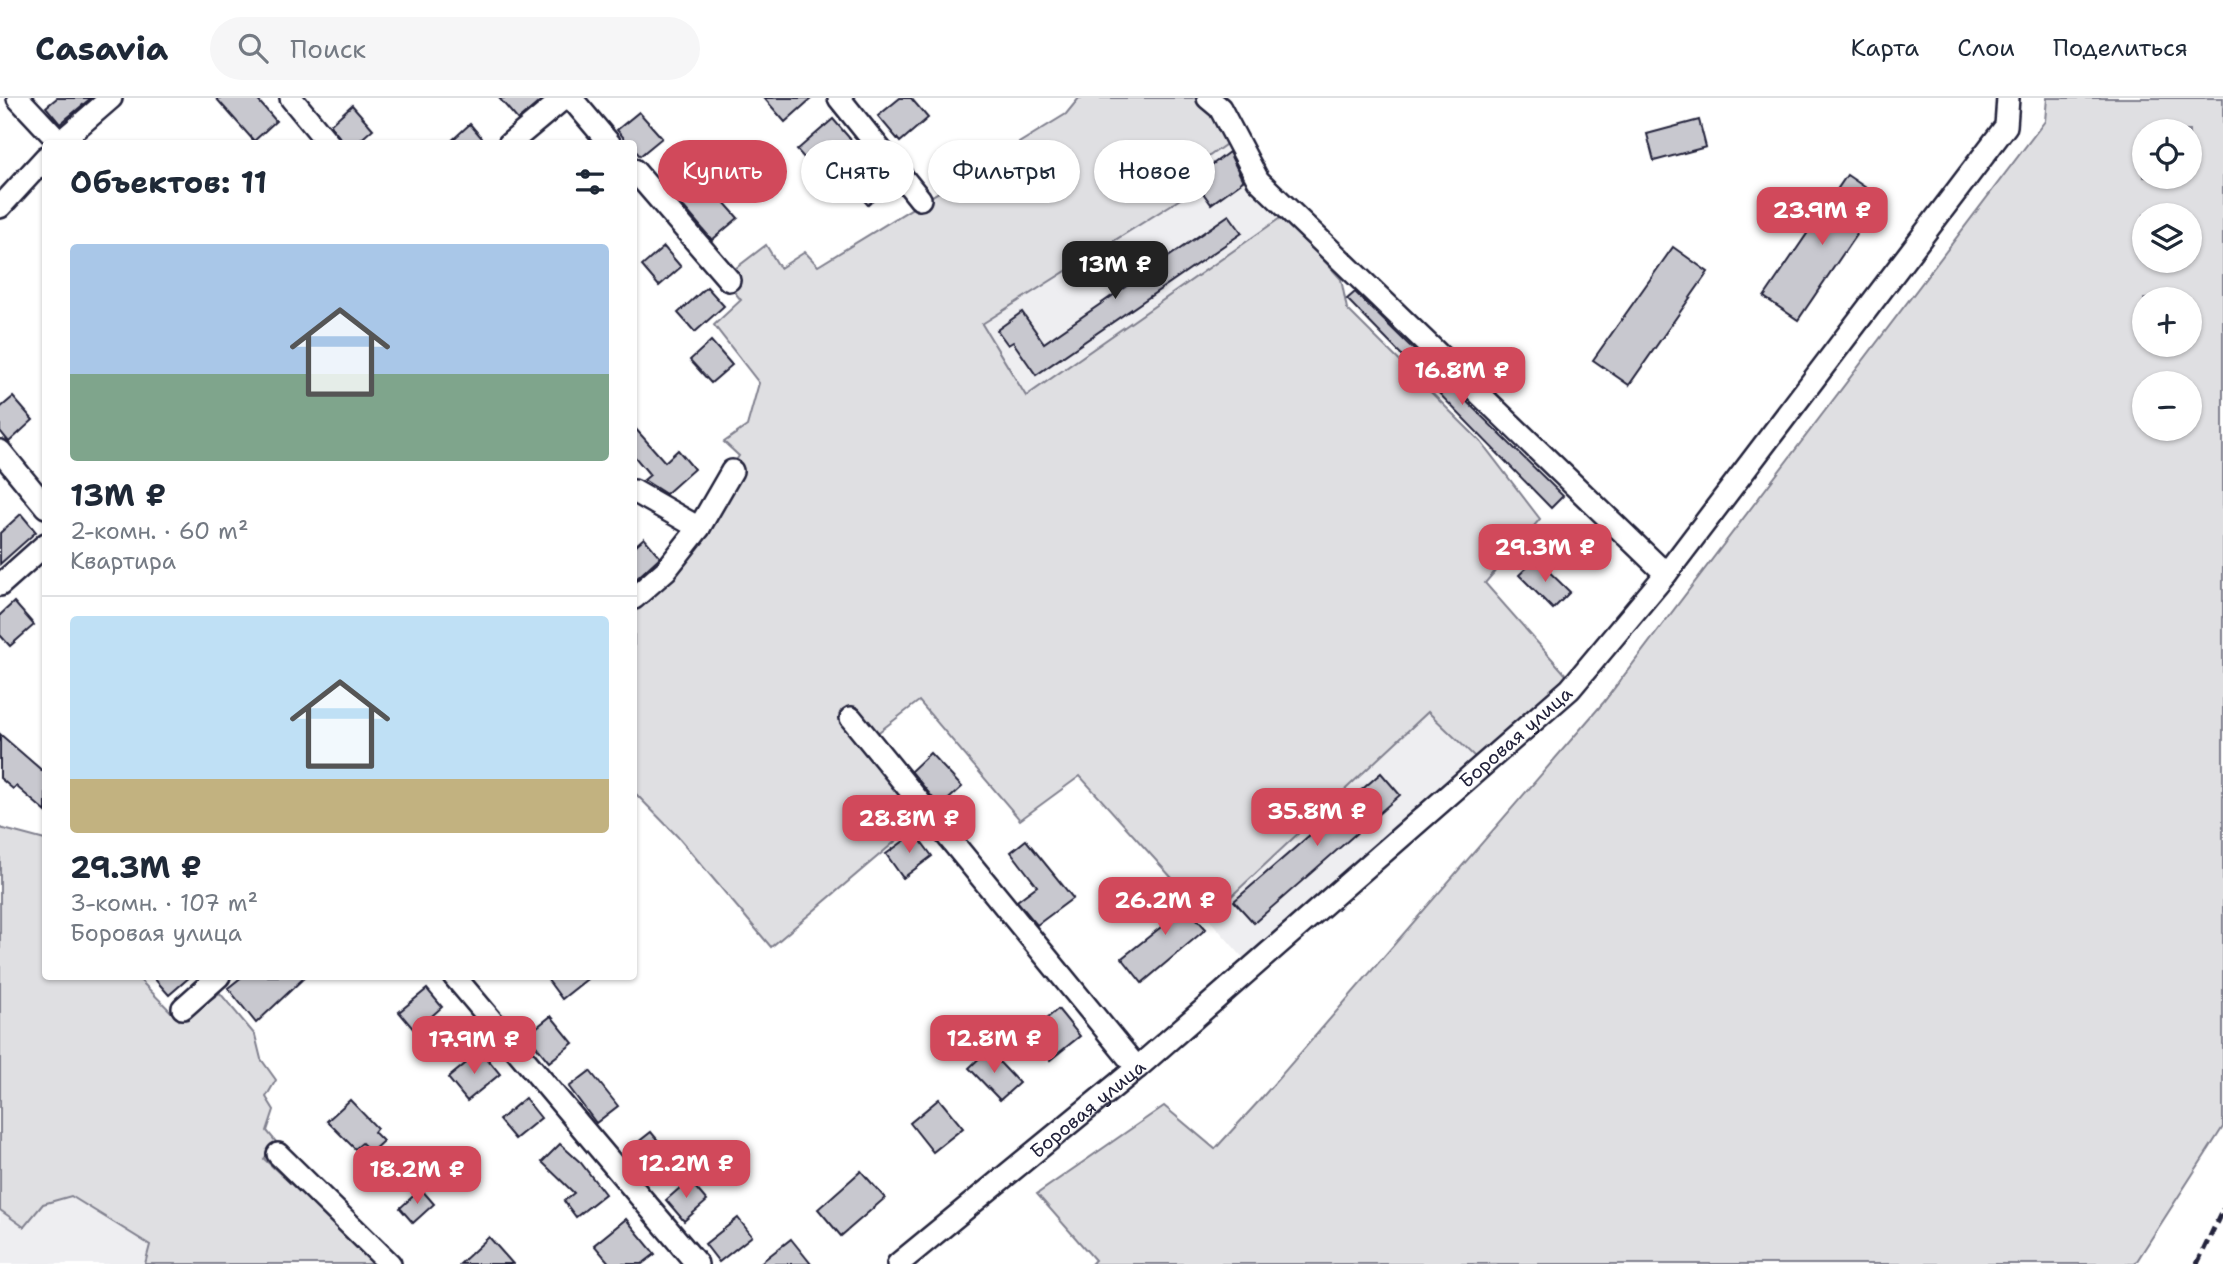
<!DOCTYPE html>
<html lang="ru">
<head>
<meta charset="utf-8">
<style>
	:root { --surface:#fff; --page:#f6f6f7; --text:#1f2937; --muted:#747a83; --line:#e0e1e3; --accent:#d1495b }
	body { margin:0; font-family:"Shantell Sans",sans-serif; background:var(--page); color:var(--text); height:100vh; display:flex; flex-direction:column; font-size:26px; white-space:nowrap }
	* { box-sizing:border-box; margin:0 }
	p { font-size:23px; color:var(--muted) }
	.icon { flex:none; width:38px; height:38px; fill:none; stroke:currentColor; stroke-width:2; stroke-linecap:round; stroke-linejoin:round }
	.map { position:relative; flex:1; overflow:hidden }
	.sheet { position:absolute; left:42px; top:42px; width:595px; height:840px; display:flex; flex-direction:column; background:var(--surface); border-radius:7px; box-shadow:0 2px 5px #0004 }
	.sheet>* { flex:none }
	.guide { position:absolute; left:658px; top:42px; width:665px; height:63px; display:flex; gap:14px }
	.buttons { position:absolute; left:2132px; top:21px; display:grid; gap:14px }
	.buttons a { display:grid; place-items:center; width:70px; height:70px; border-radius:50%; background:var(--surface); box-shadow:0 2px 5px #0004; font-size:35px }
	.price { position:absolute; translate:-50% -60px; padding:0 16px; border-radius:14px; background:var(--accent); color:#fff; font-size:23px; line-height:46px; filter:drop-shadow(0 2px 4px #0008) }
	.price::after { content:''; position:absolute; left:50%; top:42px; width:21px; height:16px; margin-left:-10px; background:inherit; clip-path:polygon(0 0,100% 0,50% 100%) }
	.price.selected { background:#222; color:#fff }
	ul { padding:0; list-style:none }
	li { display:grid; align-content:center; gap:14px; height:371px; padding:0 28px }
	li+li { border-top:2px solid var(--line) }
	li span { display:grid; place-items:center; height:217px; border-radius:7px; color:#555 }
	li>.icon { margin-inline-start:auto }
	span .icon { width:126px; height:126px; fill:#fffc; stroke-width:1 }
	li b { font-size:30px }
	h2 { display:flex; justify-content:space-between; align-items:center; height:84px; padding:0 28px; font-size:30px }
	.pill { padding:0 24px; border-radius:32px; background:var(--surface); box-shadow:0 2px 5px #0004; font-size:24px; line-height:63px }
	.pill.selected { background:var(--accent); color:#fff }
	header { display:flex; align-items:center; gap:42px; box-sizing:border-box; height:98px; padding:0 35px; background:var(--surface); border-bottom:2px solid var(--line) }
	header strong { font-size:33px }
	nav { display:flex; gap:38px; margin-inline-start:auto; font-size:24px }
	.search { width:490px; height:63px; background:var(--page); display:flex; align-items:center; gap:18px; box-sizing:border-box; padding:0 24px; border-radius:38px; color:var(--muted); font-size:26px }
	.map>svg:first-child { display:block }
</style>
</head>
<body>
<header>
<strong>Casavia</strong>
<div class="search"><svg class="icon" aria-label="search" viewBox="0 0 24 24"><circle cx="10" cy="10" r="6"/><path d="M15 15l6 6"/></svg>Поиск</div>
<nav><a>Карта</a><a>Слои</a><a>Поделиться</a></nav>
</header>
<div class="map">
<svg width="2223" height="1166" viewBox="0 0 2223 1166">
	<rect width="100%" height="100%" fill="#fff"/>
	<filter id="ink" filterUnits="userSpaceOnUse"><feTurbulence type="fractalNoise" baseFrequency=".0143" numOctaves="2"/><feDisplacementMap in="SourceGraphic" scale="14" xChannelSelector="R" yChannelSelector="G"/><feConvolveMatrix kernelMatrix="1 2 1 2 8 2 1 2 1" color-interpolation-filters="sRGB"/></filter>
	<g filter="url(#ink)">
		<!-- built -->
		<g fill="#eeeef1">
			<polygon points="1232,42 1283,118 1026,298 982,226 1185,98 1174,83"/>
			<polygon points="1428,613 1476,660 1246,863 1208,820"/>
			<polygon points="71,1098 150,1147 145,1166 0,1166 0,1112 24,1129 43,1106"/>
		</g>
		<!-- green -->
		<g fill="#dfdfe2" stroke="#80808e" stroke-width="2" fill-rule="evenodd">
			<polygon points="1079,0 1199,0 1232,42 1174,83 1185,98 982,226 1026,298 1283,118 1341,181 1347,211 1481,344 1540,421 1485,485 1567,578 1476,660 1428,614 1208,820 1080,678 1020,722 919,603 871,640 924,719 771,849 678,739 634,694 634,506 739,358 724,344 747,328 759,285 714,227 741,202 723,180 766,147 780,170 805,154 818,168 1066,16"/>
			<path d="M2047,0H2223V1029L2135,1166H1091L1095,1162L1037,1096L1164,1008L1215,1051L1259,1003L1603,605L2045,23ZM2144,33H2189V79H2144ZM2144,117H2189V163H2144ZM2189,201V247H2144V201ZM2144,285H2189V331H2144Z"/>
			<polygon points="0,730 45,742 46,878 137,879 179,922 220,895 255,937 261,961 276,982 266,999 274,1012 267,1033 277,1045 264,1061 378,1166 145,1166 150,1147 71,1098 43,1106 24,1129 0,1112"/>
		</g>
		<!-- building -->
		<g fill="#c8c8cf" stroke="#22223b" stroke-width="2">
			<polygon points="57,0 91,0 60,26 46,9"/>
			<polygon points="216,0 256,0 276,23 254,43"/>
			<polygon points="499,0 544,0 518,22"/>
			<polygon points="764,0 812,0 785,24"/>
			<polygon points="900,0 911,0 928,20 900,44 878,18"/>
			<polygon points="352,7 373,31 356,46 345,46 330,27"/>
			<polygon points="639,14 662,40 640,58 634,51 634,46 629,46 617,32"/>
			<polygon points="833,21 852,43 817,74 797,52"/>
			<polygon points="1699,22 1706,49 1654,63 1647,36"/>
			<polygon points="470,26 487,46 448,46"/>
			<polygon points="1229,54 1243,83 1211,106 1193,81"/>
			<polygon points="681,61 713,98 716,95 738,120 712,142 659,80"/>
			<polygon points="875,69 891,87 868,107 852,89"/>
			<polygon points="1847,77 1881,100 1798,222 1764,199"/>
			<polygon points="1229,117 1242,135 1036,277 1013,244 1008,247 997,232 1022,214 1044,245"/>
			<polygon points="664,149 681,169 659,188 642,168"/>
			<polygon points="1673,149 1708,174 1629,287 1593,262"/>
			<polygon points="707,189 724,208 695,234 678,215"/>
			<polygon points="1355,194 1563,398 1551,410 1347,201"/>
			<polygon points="711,243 732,267 711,285 690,262"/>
			<polygon points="13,299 33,322 9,344 0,333 0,310"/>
			<polygon points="634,329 665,364 678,352 694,371 666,396 644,382 650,377 634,358"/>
			<polygon points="21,416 36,434 0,466 0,435"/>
			<polygon points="644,440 660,459 634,483 634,449"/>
			<polygon points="1536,461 1570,494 1553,511 1519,477"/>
			<polygon points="14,504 34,527 10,548 0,537 0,517"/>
			<polygon points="0,636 46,676 46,714 16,688 13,691 0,680"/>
			<polygon points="930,655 962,689 940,709 911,673"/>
			<polygon points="1381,675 1400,697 1254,825 1234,803"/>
			<polygon points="915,735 932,758 903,780 886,756"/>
			<polygon points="1026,742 1073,800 1037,827 1017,803 1037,788 1011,754"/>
			<polygon points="1167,788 1206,831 1142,885 1122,860 1170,822 1151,802"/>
			<polygon points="152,878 191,878 169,897"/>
			<polygon points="243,878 306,878 256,925 228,890"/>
			<polygon points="545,878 591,878 562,901"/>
			<polygon points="427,891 442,909 415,933 399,914"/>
			<polygon points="1058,911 1080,938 1050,962 1029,935"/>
			<polygon points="551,918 573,945 549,964 527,937"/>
			<polygon points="988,952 1019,985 1000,1002 969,970"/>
			<polygon points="481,953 500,976 467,1003 448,980"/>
			<polygon points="590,973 618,1008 596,1025 569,989"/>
			<polygon points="525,1000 541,1020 515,1041 499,1022"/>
			<polygon points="939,1001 963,1030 933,1054 910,1025"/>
			<polygon points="350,1002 377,1030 374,1034 383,1043 371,1054 362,1045 355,1051 327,1023"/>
			<polygon points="651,1034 666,1052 638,1075 623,1056"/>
			<polygon points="560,1046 581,1065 605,1096 576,1119 564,1103 574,1095 542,1064"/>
			<polygon points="861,1073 885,1100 841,1138 818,1111"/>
			<polygon points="689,1082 707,1103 684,1123 666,1102"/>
			<polygon points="421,1091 434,1106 413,1125 400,1110"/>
			<polygon points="738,1120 752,1138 719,1164 705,1146"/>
			<polygon points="626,1121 655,1156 642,1166 610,1166 594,1147"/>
			<polygon points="489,1139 513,1166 460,1166"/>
			<polygon points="791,1141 811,1166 759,1166"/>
		</g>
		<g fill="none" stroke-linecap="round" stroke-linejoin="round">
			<defs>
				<g id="street">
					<polyline points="18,0 61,46"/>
					<polyline points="291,0 329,46"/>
					<polyline points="571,0 610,46"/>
					<polyline points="839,0 920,101"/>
					<polyline points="1208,0 1220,10 1258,82 1666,476"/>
					<polyline points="58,46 111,0"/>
					<polyline points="509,46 564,0"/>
					<polyline points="634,72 729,182"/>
					<polyline points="0,109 46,59"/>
					<polyline points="0,353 46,409"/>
					<polyline points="634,393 699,430"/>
					<polyline points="0,487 46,446"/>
					<polyline points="634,500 666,472 699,430 732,373"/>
					<polyline points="851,620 1137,970"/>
					<polyline points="454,878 697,1166"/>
					<polyline points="183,910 219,878"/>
					<polyline points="278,1056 390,1166"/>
					<path id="s1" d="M898,1166L1137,970L1570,591L1666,476L2006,28L2008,0"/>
				</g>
			</defs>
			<!-- street casing -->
			<use href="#street" stroke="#22223b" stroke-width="26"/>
			<!-- street -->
			<use href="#street" stroke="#fff" stroke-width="21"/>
			<!-- rail -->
			<polyline stroke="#22223b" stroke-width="5" stroke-dasharray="10 5" stroke-linecap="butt" points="2197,1166 2223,1111"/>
		</g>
	</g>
	<g text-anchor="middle" stroke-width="5" stroke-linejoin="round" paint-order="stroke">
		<!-- street labels -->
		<g font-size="19" fill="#22223b" stroke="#fff">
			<text dy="7" stroke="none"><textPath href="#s1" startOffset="812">Боровая улица</textPath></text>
			<text dy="7" stroke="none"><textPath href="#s1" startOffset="245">Боровая улица</textPath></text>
		</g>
	</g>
</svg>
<div class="buttons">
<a><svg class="icon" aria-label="locate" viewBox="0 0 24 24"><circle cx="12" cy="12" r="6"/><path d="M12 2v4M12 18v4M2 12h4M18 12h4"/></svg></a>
<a><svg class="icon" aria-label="layers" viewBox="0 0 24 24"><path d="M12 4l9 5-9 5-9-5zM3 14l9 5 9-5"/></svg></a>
<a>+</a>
<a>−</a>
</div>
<b class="price" style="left:1822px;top:149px">23.9M ₽</b>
<b class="price selected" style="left:1115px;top:203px">13M ₽</b>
<b class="price" style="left:1462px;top:309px">16.8M ₽</b>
<b class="price" style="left:1545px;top:486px">29.3M ₽</b>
<b class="price" style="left:1317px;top:750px">35.8M ₽</b>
<b class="price" style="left:909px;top:757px">28.8M ₽</b>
<b class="price" style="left:1165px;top:839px">26.2M ₽</b>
<b class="price" style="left:994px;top:977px">12.8M ₽</b>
<b class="price" style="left:474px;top:978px">17.9M ₽</b>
<b class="price" style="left:686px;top:1102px">12.2M ₽</b>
<b class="price" style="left:417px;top:1108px">18.2M ₽</b>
<div class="guide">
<a class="pill selected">Купить</a>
<a class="pill">Снять</a>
<a class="pill">Фильтры</a>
<a class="pill">Новое</a>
</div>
<section class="sheet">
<h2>Объектов: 11<svg class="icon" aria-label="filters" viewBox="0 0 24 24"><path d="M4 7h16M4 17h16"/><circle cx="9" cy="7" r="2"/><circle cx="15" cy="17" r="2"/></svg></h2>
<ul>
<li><span style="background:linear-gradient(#a9c7e8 60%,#7fa58c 0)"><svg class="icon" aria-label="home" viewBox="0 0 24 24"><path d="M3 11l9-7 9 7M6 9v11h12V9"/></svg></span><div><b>13M ₽</b><p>2-комн. · 60 m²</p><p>Квартира</p></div></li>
<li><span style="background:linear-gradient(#bfe0f5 75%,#c2b280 0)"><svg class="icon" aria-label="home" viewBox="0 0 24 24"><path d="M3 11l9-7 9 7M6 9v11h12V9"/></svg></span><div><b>29.3M ₽</b><p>3-комн. · 107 m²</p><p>Боровая улица</p></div></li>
</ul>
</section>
</div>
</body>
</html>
